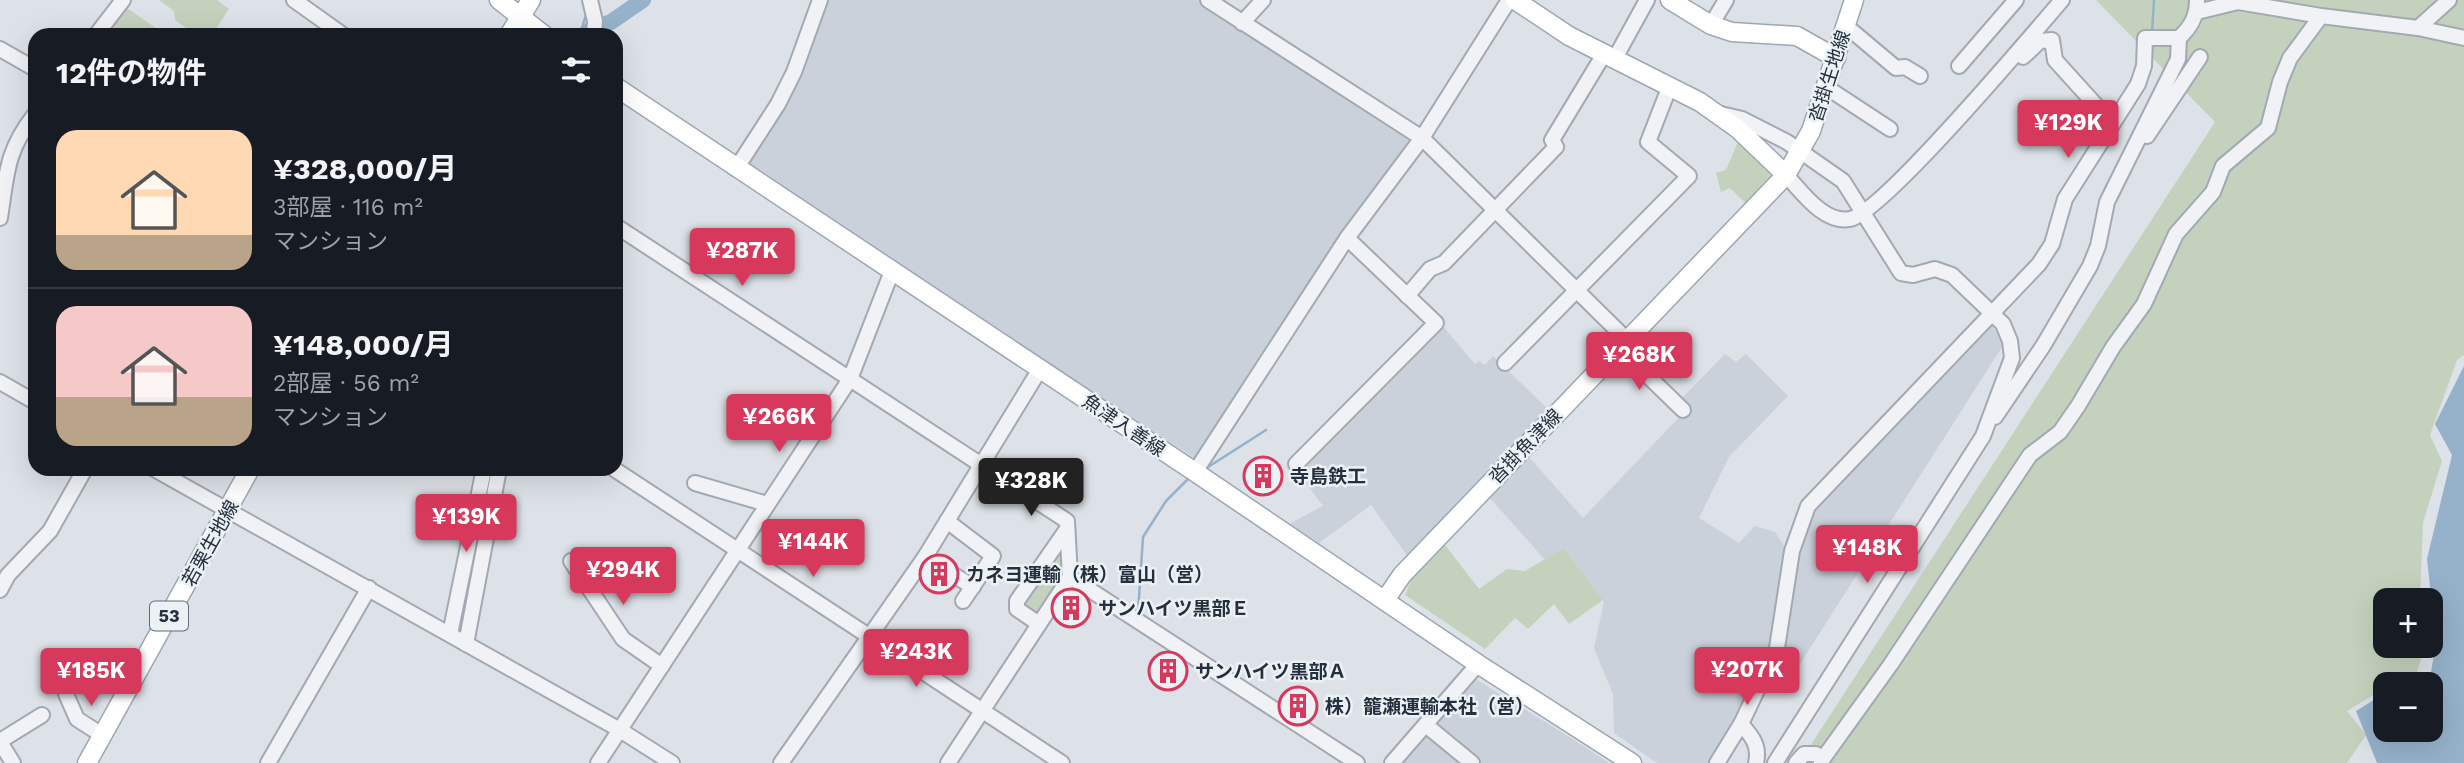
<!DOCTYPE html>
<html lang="ja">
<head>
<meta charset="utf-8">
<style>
	:root { --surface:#171b24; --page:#242831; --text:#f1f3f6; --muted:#9ea1a6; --line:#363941; --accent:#d6395b }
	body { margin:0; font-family:"Work Sans","Noto Sans JP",sans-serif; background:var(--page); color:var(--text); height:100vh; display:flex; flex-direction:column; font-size:26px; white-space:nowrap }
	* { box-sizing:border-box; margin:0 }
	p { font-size:23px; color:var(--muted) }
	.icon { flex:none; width:38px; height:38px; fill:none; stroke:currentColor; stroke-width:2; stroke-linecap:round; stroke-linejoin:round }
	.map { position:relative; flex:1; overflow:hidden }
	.details { position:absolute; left:28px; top:28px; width:595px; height:448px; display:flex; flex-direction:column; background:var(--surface); border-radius:21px; box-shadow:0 7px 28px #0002 }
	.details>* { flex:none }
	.buttons { position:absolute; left:2373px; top:588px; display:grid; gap:14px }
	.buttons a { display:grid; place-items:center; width:70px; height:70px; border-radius:14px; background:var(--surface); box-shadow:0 7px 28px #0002; font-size:35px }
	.price { position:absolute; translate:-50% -60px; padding:0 16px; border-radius:7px; background:var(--accent); color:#fff; font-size:23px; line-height:46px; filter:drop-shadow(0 2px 4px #0008) }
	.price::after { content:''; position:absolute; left:50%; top:42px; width:21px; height:16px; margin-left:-10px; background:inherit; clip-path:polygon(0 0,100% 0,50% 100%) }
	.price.selected { background:#222; color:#fff }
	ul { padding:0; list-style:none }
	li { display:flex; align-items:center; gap:21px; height:175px; padding:0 28px }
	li+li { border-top:2px solid var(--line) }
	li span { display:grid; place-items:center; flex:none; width:196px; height:140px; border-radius:21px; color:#555 }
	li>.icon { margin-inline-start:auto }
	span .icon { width:84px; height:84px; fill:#fffc; stroke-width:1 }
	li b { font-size:30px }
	h2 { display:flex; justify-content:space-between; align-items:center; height:84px; padding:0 28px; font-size:30px }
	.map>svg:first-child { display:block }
</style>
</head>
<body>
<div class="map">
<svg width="2464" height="763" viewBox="0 0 2464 763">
	<rect width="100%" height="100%" fill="#dde2e8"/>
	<!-- built -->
	<g fill="#cbd1da">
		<polygon points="827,0 1197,0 1413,139 1196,459 747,165 800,77"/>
		<polygon points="1982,311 2004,344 1798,667 1768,663 1713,763 1657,763 1614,733 1613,694 1594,648 1604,602 1564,548 1545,560 1490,498 1529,457 1583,518 1688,408 1681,399 1725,354 1736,362 1746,354 1788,396 1729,457 1699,518 1739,543 1755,526 1775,532 1785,547 1804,504 1926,376"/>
		<polygon points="1441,324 1475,364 1479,361 1485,365 1493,356 1551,412 1409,558 1371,505 1319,543 1289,524 1323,506 1297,471"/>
		<polygon points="1477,680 1571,738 1609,763 1398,763"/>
	</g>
	<!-- green -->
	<g fill="#c4d2bd">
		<polygon points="159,0 217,0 229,9 212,35 196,35 175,20 174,11"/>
		<polygon points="2096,0 2464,0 2464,355 2457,360 2430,435 2442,461 2423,523 2420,600 2385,600 2385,646 2420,646 2421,659 2413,684 2385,684 2385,688 2347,711 2366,735 2347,763 1799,763 2215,122"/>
		<polygon points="124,6 166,35 115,35 108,30"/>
		<polygon points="1739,139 1777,172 1747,205 1730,188 1721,192 1716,173 1726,170"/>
		<polygon points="1062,542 1067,574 1037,617 1023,607 1023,600"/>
		<polygon points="1445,545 1479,589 1507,569 1525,571 1564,548 1603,600 1569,624 1554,604 1528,629 1515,618 1485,649 1405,595 1412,578"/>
	</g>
	<!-- water -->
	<polygon fill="#95b2ca" points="2464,366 2464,763 2377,763 2356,711 2382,695 2385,700 2385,730 2407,730 2411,735 2414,730 2431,730 2429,684 2436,642 2427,559 2452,455 2435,424"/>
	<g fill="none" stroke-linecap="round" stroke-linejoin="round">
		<!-- stream -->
		<g stroke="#95b2ca" stroke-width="2.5">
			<polyline points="2152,32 2154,0"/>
			<polyline points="580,35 587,11"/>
			<polyline points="2151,63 2153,42"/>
			<polyline points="1205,469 1266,430"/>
			<polyline points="1138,613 1143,537 1166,501 1190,477"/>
			<polyline points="1765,689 1777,664"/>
		</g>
		<!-- river -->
		<polyline stroke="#95b2ca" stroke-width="16" points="584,35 591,29 611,22 643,0"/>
		<defs>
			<g id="minor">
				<polyline points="294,0 343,35"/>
				<polyline points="590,0 595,21 594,35"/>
				<polyline points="1208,0 1422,138 1627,340"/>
				<polyline points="2321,16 2418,28 2464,38"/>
				<polyline points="1242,23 1263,0"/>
				<polyline points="1711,25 1726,0"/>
				<polyline points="1846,26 1896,68 1905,67 1920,76"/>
				<polyline points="2418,28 2449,0"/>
				<polyline points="96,35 123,0"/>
				<polyline points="0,49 35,69"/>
				<polyline points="2023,57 2040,41 2052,40 2055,60 2112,123"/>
				<polyline points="1614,60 1647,0"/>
				<polyline points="1959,66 2016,0"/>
				<polyline points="1826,87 1890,129"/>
				<polyline points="1721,114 1742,119 1787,142 1843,181 1901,273 1913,275 1935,269 1952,275 2003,324 2010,341 2012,358 1983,436 1775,763"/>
				<polyline points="2147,136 2200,57"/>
				<polyline points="736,169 778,104 794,72 820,0"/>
				<path d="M1786,175C1802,192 1824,224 1850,219C1883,212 2031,36 2062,0"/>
				<path d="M0,218C7,173 6,151 35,114"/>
				<polyline points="616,226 1067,521 1070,577 948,763"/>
				<polyline points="1407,296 1430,269 1444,263 1556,147 1552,140 1604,54"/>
				<polyline points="1619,348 1683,410"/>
				<polyline points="1505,363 1689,176 1648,142 1669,88"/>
				<polyline points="0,382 35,402"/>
				<polyline points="1995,417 2043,346 2090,266 2098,246 2107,202 2178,59 2179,38"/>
				<polyline points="1296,464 1436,323 1347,238"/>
				<polyline points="154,469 620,730 672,763"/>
				<polyline points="614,469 1062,763"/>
				<polyline points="1195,472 1347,238 1422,138 1509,0"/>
				<polyline points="695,483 767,504"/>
				<polyline points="947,521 993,556 963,601"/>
				<polyline points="925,557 973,587"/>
				<polyline points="571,561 623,639 662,666"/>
				<polyline points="1070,577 1357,763"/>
				<polyline points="0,590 8,575 50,531 85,469"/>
				<polyline points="1039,624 1017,609 1017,601 1067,529"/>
				<polyline points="450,634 484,469"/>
				<polyline points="466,644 499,469"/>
				<polyline points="66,694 77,719 102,735"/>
				<path d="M1741,724L1777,648L1792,551L1808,506L2039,264L2052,244L2065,199L2138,84L2144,66L2145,38H2179C2191,27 2197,16 2197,0"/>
				<polyline points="1427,726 1472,763"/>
				<polyline points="0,741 42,715"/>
				<polyline points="0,742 13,763"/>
				<polyline points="1822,760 1891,664 2030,455 2060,432 2078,406 2113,347 2144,304 2176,234 2213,192 2223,166 2268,128 2280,82 2290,58 2321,16 2238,2 2197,12"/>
				<polyline points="268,763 369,588"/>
				<polyline points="598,763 850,379 892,271"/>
				<polyline points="781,763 925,557 1040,369"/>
				<polyline points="1392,763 1478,664"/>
				<path d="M1717,763L1741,724C1752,736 1760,746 1756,763"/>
				<polyline points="1796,763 1804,754 1816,754 1822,760 1821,763"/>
			</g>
			<g id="major">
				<polyline points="499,0 544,35"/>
				<polyline points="1515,0 1569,36 1700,102 1738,129 1786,175"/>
				<polyline points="1670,0 1711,25 1732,32 1797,36 1836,58"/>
				<polyline points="509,35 531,0"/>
				<polyline points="616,87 1195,472 1478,664 1632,763"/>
				<polyline points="1385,600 1402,575 1786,175 1811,131 1854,0"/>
				<polyline points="87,763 250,469"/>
			</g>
		</defs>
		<!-- minor casing -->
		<use href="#minor" stroke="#a2a9b2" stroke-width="18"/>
		<!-- major casing -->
		<use href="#major" stroke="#9ba7b4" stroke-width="21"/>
		<!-- minor -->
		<use href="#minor" stroke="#f0f2f6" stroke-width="14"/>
		<!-- major -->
		<use href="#major" stroke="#fff" stroke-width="18"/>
	</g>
	<!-- icons -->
	<defs>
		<symbol id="building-ring" viewBox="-11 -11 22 22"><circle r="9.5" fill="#ecf1f5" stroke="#d6395b" stroke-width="1.5"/><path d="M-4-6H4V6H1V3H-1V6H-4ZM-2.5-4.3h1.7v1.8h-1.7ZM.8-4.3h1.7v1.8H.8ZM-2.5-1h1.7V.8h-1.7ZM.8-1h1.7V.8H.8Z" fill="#d6395b"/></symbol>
	</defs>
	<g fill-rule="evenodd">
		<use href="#building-ring" x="1241" y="454" width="44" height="44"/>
		<use href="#building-ring" x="917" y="552" width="44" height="44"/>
		<use href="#building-ring" x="1049" y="586" width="44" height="44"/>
		<use href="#building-ring" x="1146" y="649" width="44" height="44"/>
		<use href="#building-ring" x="1276" y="684" width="44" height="44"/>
	</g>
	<g text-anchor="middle" stroke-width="5" stroke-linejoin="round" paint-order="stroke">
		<!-- shield labels -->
		<rect fill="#ecf1f5" stroke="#616a76" stroke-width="2" x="150" y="601.5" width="38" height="29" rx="5"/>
		<g font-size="18" font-weight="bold" fill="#25303f">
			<text x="169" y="622">53</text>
		</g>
		<!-- street labels -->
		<g font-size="19" fill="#25303f" stroke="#ecf1f5">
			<text transform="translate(1829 76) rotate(-72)" y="7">沓掛生地線</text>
			<text transform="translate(1124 425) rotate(34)" y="7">魚津入善線</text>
			<text transform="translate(1525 446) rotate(-46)" y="7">沓掛魚津線</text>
			<text transform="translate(210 543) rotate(-61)" y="7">若栗生地線</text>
		</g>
		<!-- poi labels -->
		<g font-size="19" font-weight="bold" fill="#25303f" stroke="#ecf1f5" text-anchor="start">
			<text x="1290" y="483">寺島鉄工</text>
			<text x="966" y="581">カネヨ運輸（株）富山（営）</text>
			<text x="1098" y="615">サンハイツ黒部Ｅ</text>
			<text x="1195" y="678">サンハイツ黒部Ａ</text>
			<text x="1325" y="713">株）籠瀬運輸本社（営）</text>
		</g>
	</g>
</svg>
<div class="buttons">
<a>+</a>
<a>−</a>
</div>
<b class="price" style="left:2068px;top:160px">¥129K</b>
<b class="price" style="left:742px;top:288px">¥287K</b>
<b class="price" style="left:1639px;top:392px">¥268K</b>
<b class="price" style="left:779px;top:454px">¥266K</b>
<b class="price selected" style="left:1031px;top:518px">¥328K</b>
<b class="price" style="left:466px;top:554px">¥139K</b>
<b class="price" style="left:813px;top:579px">¥144K</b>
<b class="price" style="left:1867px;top:585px">¥148K</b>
<b class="price" style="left:623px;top:607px">¥294K</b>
<b class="price" style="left:916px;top:689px">¥243K</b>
<b class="price" style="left:1747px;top:707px">¥207K</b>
<b class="price" style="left:91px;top:708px">¥185K</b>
<section class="details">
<h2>12件の物件<svg class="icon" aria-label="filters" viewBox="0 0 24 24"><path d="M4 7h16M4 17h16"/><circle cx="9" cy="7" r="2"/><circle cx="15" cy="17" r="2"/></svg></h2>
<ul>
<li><span style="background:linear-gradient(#ffd9b3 75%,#b9a48a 0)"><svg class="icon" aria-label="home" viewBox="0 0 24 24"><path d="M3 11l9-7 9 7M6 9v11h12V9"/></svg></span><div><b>¥328,000/月</b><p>3部屋 · 116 m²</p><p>マンション</p></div></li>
<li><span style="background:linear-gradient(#f6c9c9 65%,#b9a48a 0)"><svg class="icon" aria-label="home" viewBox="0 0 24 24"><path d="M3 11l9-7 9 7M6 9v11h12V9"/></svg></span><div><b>¥148,000/月</b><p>2部屋 · 56 m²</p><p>マンション</p></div></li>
</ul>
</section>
</div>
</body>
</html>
